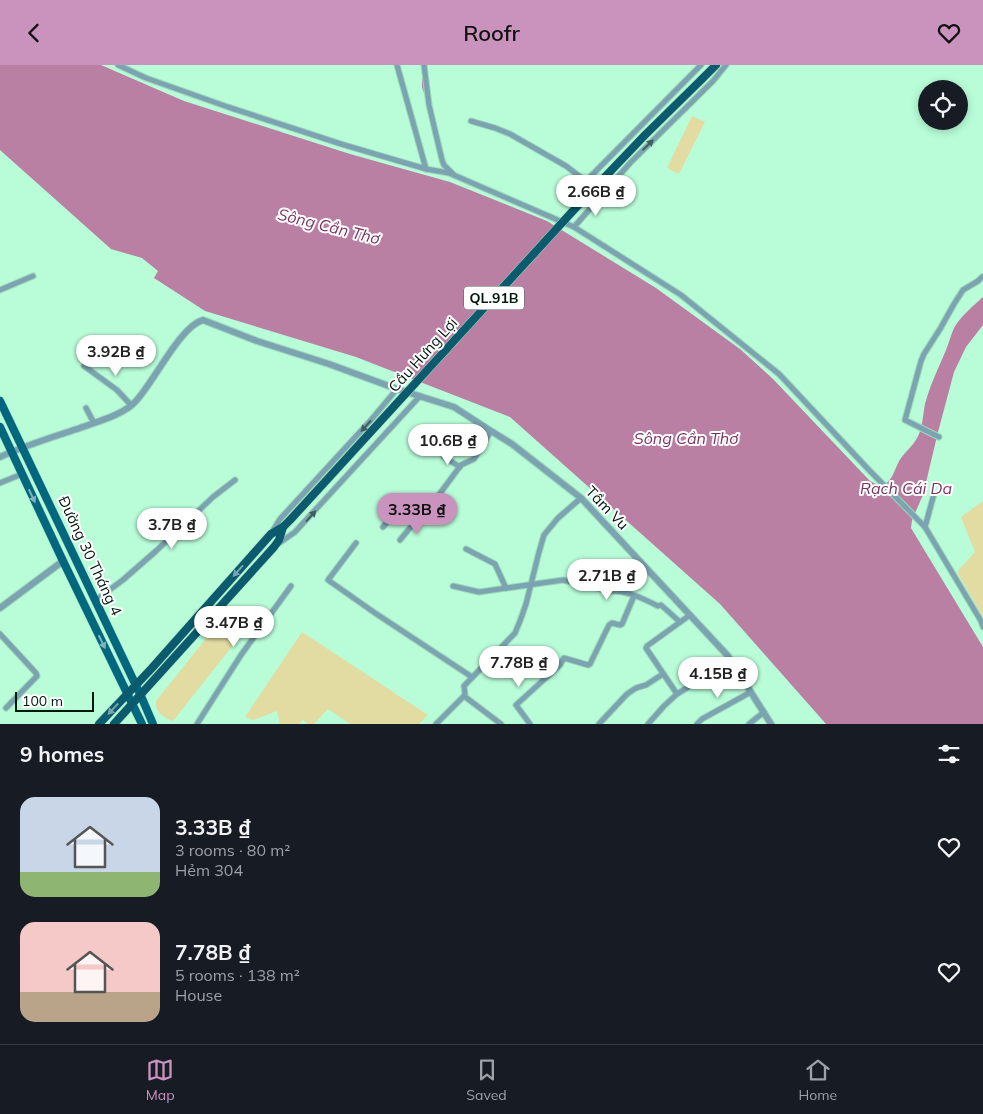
<!DOCTYPE html>
<html lang="en">
<head>
<meta charset="utf-8">
<style>
	:root { --surface:#171b24; --page:#242831; --text:#f1f3f6; --muted:#9ea1a6; --line:#363941; --accent:#c993bd }
	body { margin:0; font-family:Mulish,sans-serif; background:var(--page); color:var(--text); height:100vh; display:flex; flex-direction:column; font-size:19px; white-space:nowrap }
	* { box-sizing:border-box; margin:0 }
	p { font-size:16px; color:var(--muted) }
	.icon { flex:none; width:28px; height:28px; fill:none; stroke:currentColor; stroke-width:2; stroke-linecap:round; stroke-linejoin:round }
	.map { position:relative; height:659px; overflow:hidden }
	.side { display:flex; flex-direction:column; background:var(--surface); flex:1 }
	.side>* { flex:none }
	.controls { position:absolute; left:918px; top:15px; display:grid; gap:10px }
	.controls a { display:grid; place-items:center; width:50px; height:50px; border-radius:50%; background:var(--surface); box-shadow:0 2px 8px #0003; font-size:25px }
	.scale { position:absolute; left:15px; bottom:12px; width:79px; box-sizing:border-box; padding-left:5px; border:2px solid #00180d; border-top:0; font-size:14px; line-height:18px; white-space:nowrap; color:#00180d; -webkit-text-stroke:4px #fff; paint-order:stroke }
	.price { position:absolute; translate:-50% -42px; padding:0 11px; border-radius:18px; background:#fff; color:#222; font-size:16px; line-height:32px; filter:drop-shadow(0 1px 2px #0008) }
	.price::after { content:''; position:absolute; left:50%; top:30px; width:15px; height:11px; margin-left:-8px; background:inherit; clip-path:polygon(0 0,100% 0,50% 100%) }
	.price.active { background:var(--accent); color:#111 }
	ul { padding:0; list-style:none }
	li { display:flex; align-items:center; gap:15px; height:125px; padding:0 20px }
	li span { display:grid; place-items:center; flex:none; width:140px; height:100px; border-radius:15px; color:#555 }
	li>.icon { margin-inline-start:auto }
	span .icon { width:60px; height:60px; fill:#fffc; stroke-width:1 }
	li b { font-size:21px }
	h2 { display:flex; justify-content:space-between; align-items:center; height:60px; padding:0 20px; font-size:21px }
	header { display:flex; justify-content:space-between; align-items:center; height:65px; padding:0 20px; background:var(--accent); color:#111; font-size:22px; font-weight:600 }
	.tab-bar { display:flex; justify-content:space-around; align-items:center; height:70px; border-top:1px solid var(--line); background:var(--surface); font-size:14px; color:var(--muted) }
	.tab-bar a { display:grid; justify-items:center; gap:2px }
	.tab-bar .active { color:var(--accent) }
	.map>svg:first-child { display:block }
</style>
</head>
<body>
<header><svg class="icon" aria-label="back" viewBox="0 0 24 24"><path d="M15 5l-7 7 7 7"/></svg>Roofr<svg class="icon" aria-label="heart" viewBox="0 0 24 24"><path d="M12 20l-8-8c-3-5 5-10 8-4 3-6 11-1 8 4z"/></svg></header>
<div class="map">
<svg width="983" height="659" viewBox="0 0 983 659">
	<rect width="100%" height="100%" fill="#b8fcd8"/>
	<!-- green -->
	<g fill="#e3dca2">
		<polygon points="692,51 705,57 679,109 667,103"/>
		<polygon points="983,436 983,552 957,507 975,487 961,452"/>
		<path d="M224,551L245,565L173,656C163,652 155,648 156,636Z"/>
		<polygon points="302,567 428,650 419,659 350,659 328,644 314,659 308,659 303,655 299,659 280,659 277,646 253,655 245,652"/>
	</g>
	<!-- water -->
	<path fill="#b980a4" d="M0,0H101L184,36L350,89L450,117L547,156L656,223L740,284L773,314L870,416C892,429 893,404 901,393C907,385 915,379 919,369C923,359 923,349 925,339C930,320 939,302 946,285C949,277 951,270 954,263C961,251 973,241 983,232V260L966,282L954,307L938,367L923,430L912,455L911,463L983,582V659H826L720,539L510,352L356,292L205,246L154,213L158,206L142,193L111,184L0,85Z"/>
	<g fill="none" stroke-linecap="round" stroke-linejoin="round">
		<!-- stream -->
		<polyline stroke="#b980a4" stroke-width="2" points="423,10 423,22 425,28"/>
		<defs>
			<g id="minor">
				<polyline points="118,0 146,13 228,42 341,79 426,104 449,108 574,162 681,230 779,309 869,405 925,462"/>
				<polyline points="397,0 426,104"/>
				<polyline points="424,0 429,40 442,95 444,100 453,109"/>
				<polyline points="471,56 495,63 510,69 566,101 603,129"/>
				<polyline points="586,116 701,0"/>
				<polyline points="574,162 630,98 713,16 726,0"/>
				<polyline points="0,225 33,211"/>
				<polyline points="84,301 117,325 131,340"/>
				<polyline points="86,343 94,358"/>
				<polyline points="939,372 905,355 921,296 924,289 940,264 954,239 963,225 978,216 982,212"/>
				<polyline points="444,392 460,402"/>
				<polyline points="0,418 22,409"/>
				<polyline points="934,429 925,462 981,556 983,562"/>
				<polyline points="424,450 461,400 474,394 491,366"/>
				<polyline points="383,462 402,440"/>
				<polyline points="272,467 280,454 371,355 397,324"/>
				<polyline points="400,475 419,452"/>
				<polyline points="356,478 328,515 375,548 472,612"/>
				<polyline points="278,479 295,467 420,331"/>
				<polyline points="466,484 495,499 506,523"/>
				<path d="M453,521L479,527L563,515L610,526C626,525 644,534 658,541L661,540L680,557"/>
				<polyline points="95,536 124,514 156,486 213,432 235,415"/>
				<polyline points="690,550 647,581 646,583 677,629 713,607 729,593"/>
				<polyline points="0,569 36,608 37,611 6,643"/>
				<polyline points="464,631 501,659"/>
				<polyline points="197,659 241,590 291,521"/>
				<polyline points="436,659 464,631 465,629 464,621 515,568 520,556 526,539 539,487 544,470 558,453 581,433"/>
				<polyline points="530,659 516,640 560,600 564,593 588,600 590,599 609,560 612,558 620,560 622,559 634,531"/>
				<polyline points="599,659 627,629 636,623 646,620 663,609"/>
				<polyline points="648,659 664,641 677,629"/>
				<polyline points="697,659 702,654 751,627"/>
				<polyline points="749,659 764,647"/>
			</g>
			<g id="tertiary">
				<path d="M0,392C26,380 53,372 80,363C96,357 123,350 135,337C153,319 180,261 203,255L257,276L329,299L397,324L454,342L491,366L512,379L581,433L728,591L771,659"/>
				<polyline points="0,543 63,496"/>
			</g>
			<g id="primary">
				<polyline points="0,336 141,631 153,659"/>
				<polyline points="0,362 63,496 142,659"/>
			</g>
			<g id="trunk">
				<polyline points="701,15 716,0"/>
				<polyline points="99,659 152,603 271,469 283,462 291,454"/>
				<polyline points="114,659 274,482 279,475 283,462"/>
			</g>
		</defs>
		<!-- minor casing -->
		<use href="#minor" stroke="#9bd8b8" stroke-width="7"/>
		<!-- tertiary casing -->
		<use href="#tertiary" stroke="#9bd8b8" stroke-width="8"/>
		<!-- primary casing -->
		<use href="#primary" stroke="#9bd8b8" stroke-width="9"/>
		<!-- trunk casing -->
		<use href="#trunk" stroke="#9bd8b8" stroke-width="9"/>
		<!-- minor -->
		<use href="#minor" stroke="#7ca3b1" stroke-width="5"/>
		<!-- tertiary -->
		<use href="#tertiary" stroke="#7ca3b1" stroke-width="6"/>
		<!-- primary -->
		<use href="#primary" stroke="#00677f" stroke-width="8"/>
		<!-- trunk -->
		<use href="#trunk" stroke="#0b5a6e" stroke-width="8"/>
		<defs>
			<polyline id="trunk-bridge" points="291,454 582,136 645,70 701,15"/>
		</defs>
		<!-- trunk-bridge casing -->
		<use href="#trunk-bridge" stroke="#9bd8b8" stroke-width="9" stroke-linecap="butt"/>
		<!-- trunk-bridge -->
		<use href="#trunk-bridge" stroke="#0b5a6e" stroke-width="8"/>
	</g>
	<!-- one-way arrows -->
	<defs><path id="oneway-solid" d="M-6-.8H1V-3.2L6.5 0L1 3.2V.8H-6Z" transform="scale(1.25)"/></defs>
	<g fill="#3e5e5f">
		<use href="#oneway-solid" transform="translate(648 80) rotate(-44)"/>
		<use href="#oneway-solid" transform="translate(366 361) rotate(133)"/>
		<use href="#oneway-solid" transform="translate(311 451) rotate(-48)"/>
	</g>
	<g fill="#80b3bf">
		<use href="#oneway-solid" transform="translate(32 431) rotate(65)"/>
		<use href="#oneway-solid" transform="translate(102 577) rotate(64)"/>
	</g>
	<g fill="#79a4af">
		<use href="#oneway-solid" transform="translate(238 506) rotate(132)"/>
		<use href="#oneway-solid" transform="translate(113 644) rotate(133)"/>
	</g>
	<g text-anchor="middle" stroke-width="4" stroke-linejoin="round" paint-order="stroke">
		<!-- shield labels -->
		<rect fill="#fff" stroke="#4c5d56" stroke-width="1" x="464" y="221.5" width="60" height="23" rx="4"/>
		<g font-size="14" font-weight="bold" fill="#00180d">
			<text x="494" y="238">QL.91B</text>
		</g>
		<!-- street labels -->
		<g font-size="15" fill="#00180d" stroke="#fff">
			<text transform="translate(423 290) rotate(-48)" y="5">Cầu Hưng Lợi</text>
			<text transform="translate(607 443) rotate(46)" y="5">Tầm Vu</text>
			<text transform="translate(90 491) rotate(65)" y="5">Đường 30 Tháng 4</text>
		</g>
		<!-- water labels -->
		<g font-size="16" font-style="italic" fill="#7a3364" stroke="#fff">
			<text transform="translate(329 161) rotate(14)" y="6">Sông Cần Thơ</text>
			<text x="686" y="379">Sông Cần Thơ</text>
			<text x="906" y="429">Rạch Cái Da</text>
		</g>
	</g>
</svg>
<div class="controls">
<a><svg class="icon" aria-label="locate" viewBox="0 0 24 24"><circle cx="12" cy="12" r="6"/><path d="M12 2v4M12 18v4M2 12h4M18 12h4"/></svg></a>
</div>
<div class="scale">100 m</div>
<b class="price" style="left:596px;top:152px">2.66B ₫</b>
<b class="price" style="left:116px;top:312px">3.92B ₫</b>
<b class="price" style="left:448px;top:401px">10.6B ₫</b>
<b class="price active" style="left:417px;top:470px">3.33B ₫</b>
<b class="price" style="left:172px;top:485px">3.7B ₫</b>
<b class="price" style="left:607px;top:536px">2.71B ₫</b>
<b class="price" style="left:234px;top:583px">3.47B ₫</b>
<b class="price" style="left:519px;top:623px">7.78B ₫</b>
<b class="price" style="left:718px;top:634px">4.15B ₫</b>
</div>
<section class="side">
<h2>9 homes<svg class="icon" aria-label="filters" viewBox="0 0 24 24"><path d="M4 7h16M4 17h16"/><circle cx="9" cy="7" r="2"/><circle cx="15" cy="17" r="2"/></svg></h2>
<ul>
<li><span style="background:linear-gradient(#c9d6e8 75%,#8fb573 0)"><svg class="icon" aria-label="home" viewBox="0 0 24 24"><path d="M3 11l9-7 9 7M6 9v11h12V9"/></svg></span><div><b>3.33B ₫</b><p>3 rooms · 80 m²</p><p>Hẻm 304</p></div><svg class="icon" aria-label="heart" viewBox="0 0 24 24"><path d="M12 20l-8-8c-3-5 5-10 8-4 3-6 11-1 8 4z"/></svg></li>
<li><span style="background:linear-gradient(#f6c9c9 70%,#b9a48a 0)"><svg class="icon" aria-label="home" viewBox="0 0 24 24"><path d="M3 11l9-7 9 7M6 9v11h12V9"/></svg></span><div><b>7.78B ₫</b><p>5 rooms · 138 m²</p><p>House</p></div><svg class="icon" aria-label="heart" viewBox="0 0 24 24"><path d="M12 20l-8-8c-3-5 5-10 8-4 3-6 11-1 8 4z"/></svg></li>
</ul>
</section>
<nav class="tab-bar">
<a class="active"><svg class="icon" aria-label="map" viewBox="0 0 24 24"><path d="M3 6l6-2 6 2 6-2v14l-6 2-6-2-6 2zM9 4v14M15 6v14"/></svg>Map</a>
<a><svg class="icon" aria-label="saved" viewBox="0 0 24 24"><path d="M7 4h10v16l-5-4-5 4z"/></svg>Saved</a>
<a><svg class="icon" aria-label="home" viewBox="0 0 24 24"><path d="M3 11l9-7 9 7M6 9v11h12V9"/></svg>Home</a>
</nav>
</body>
</html>
